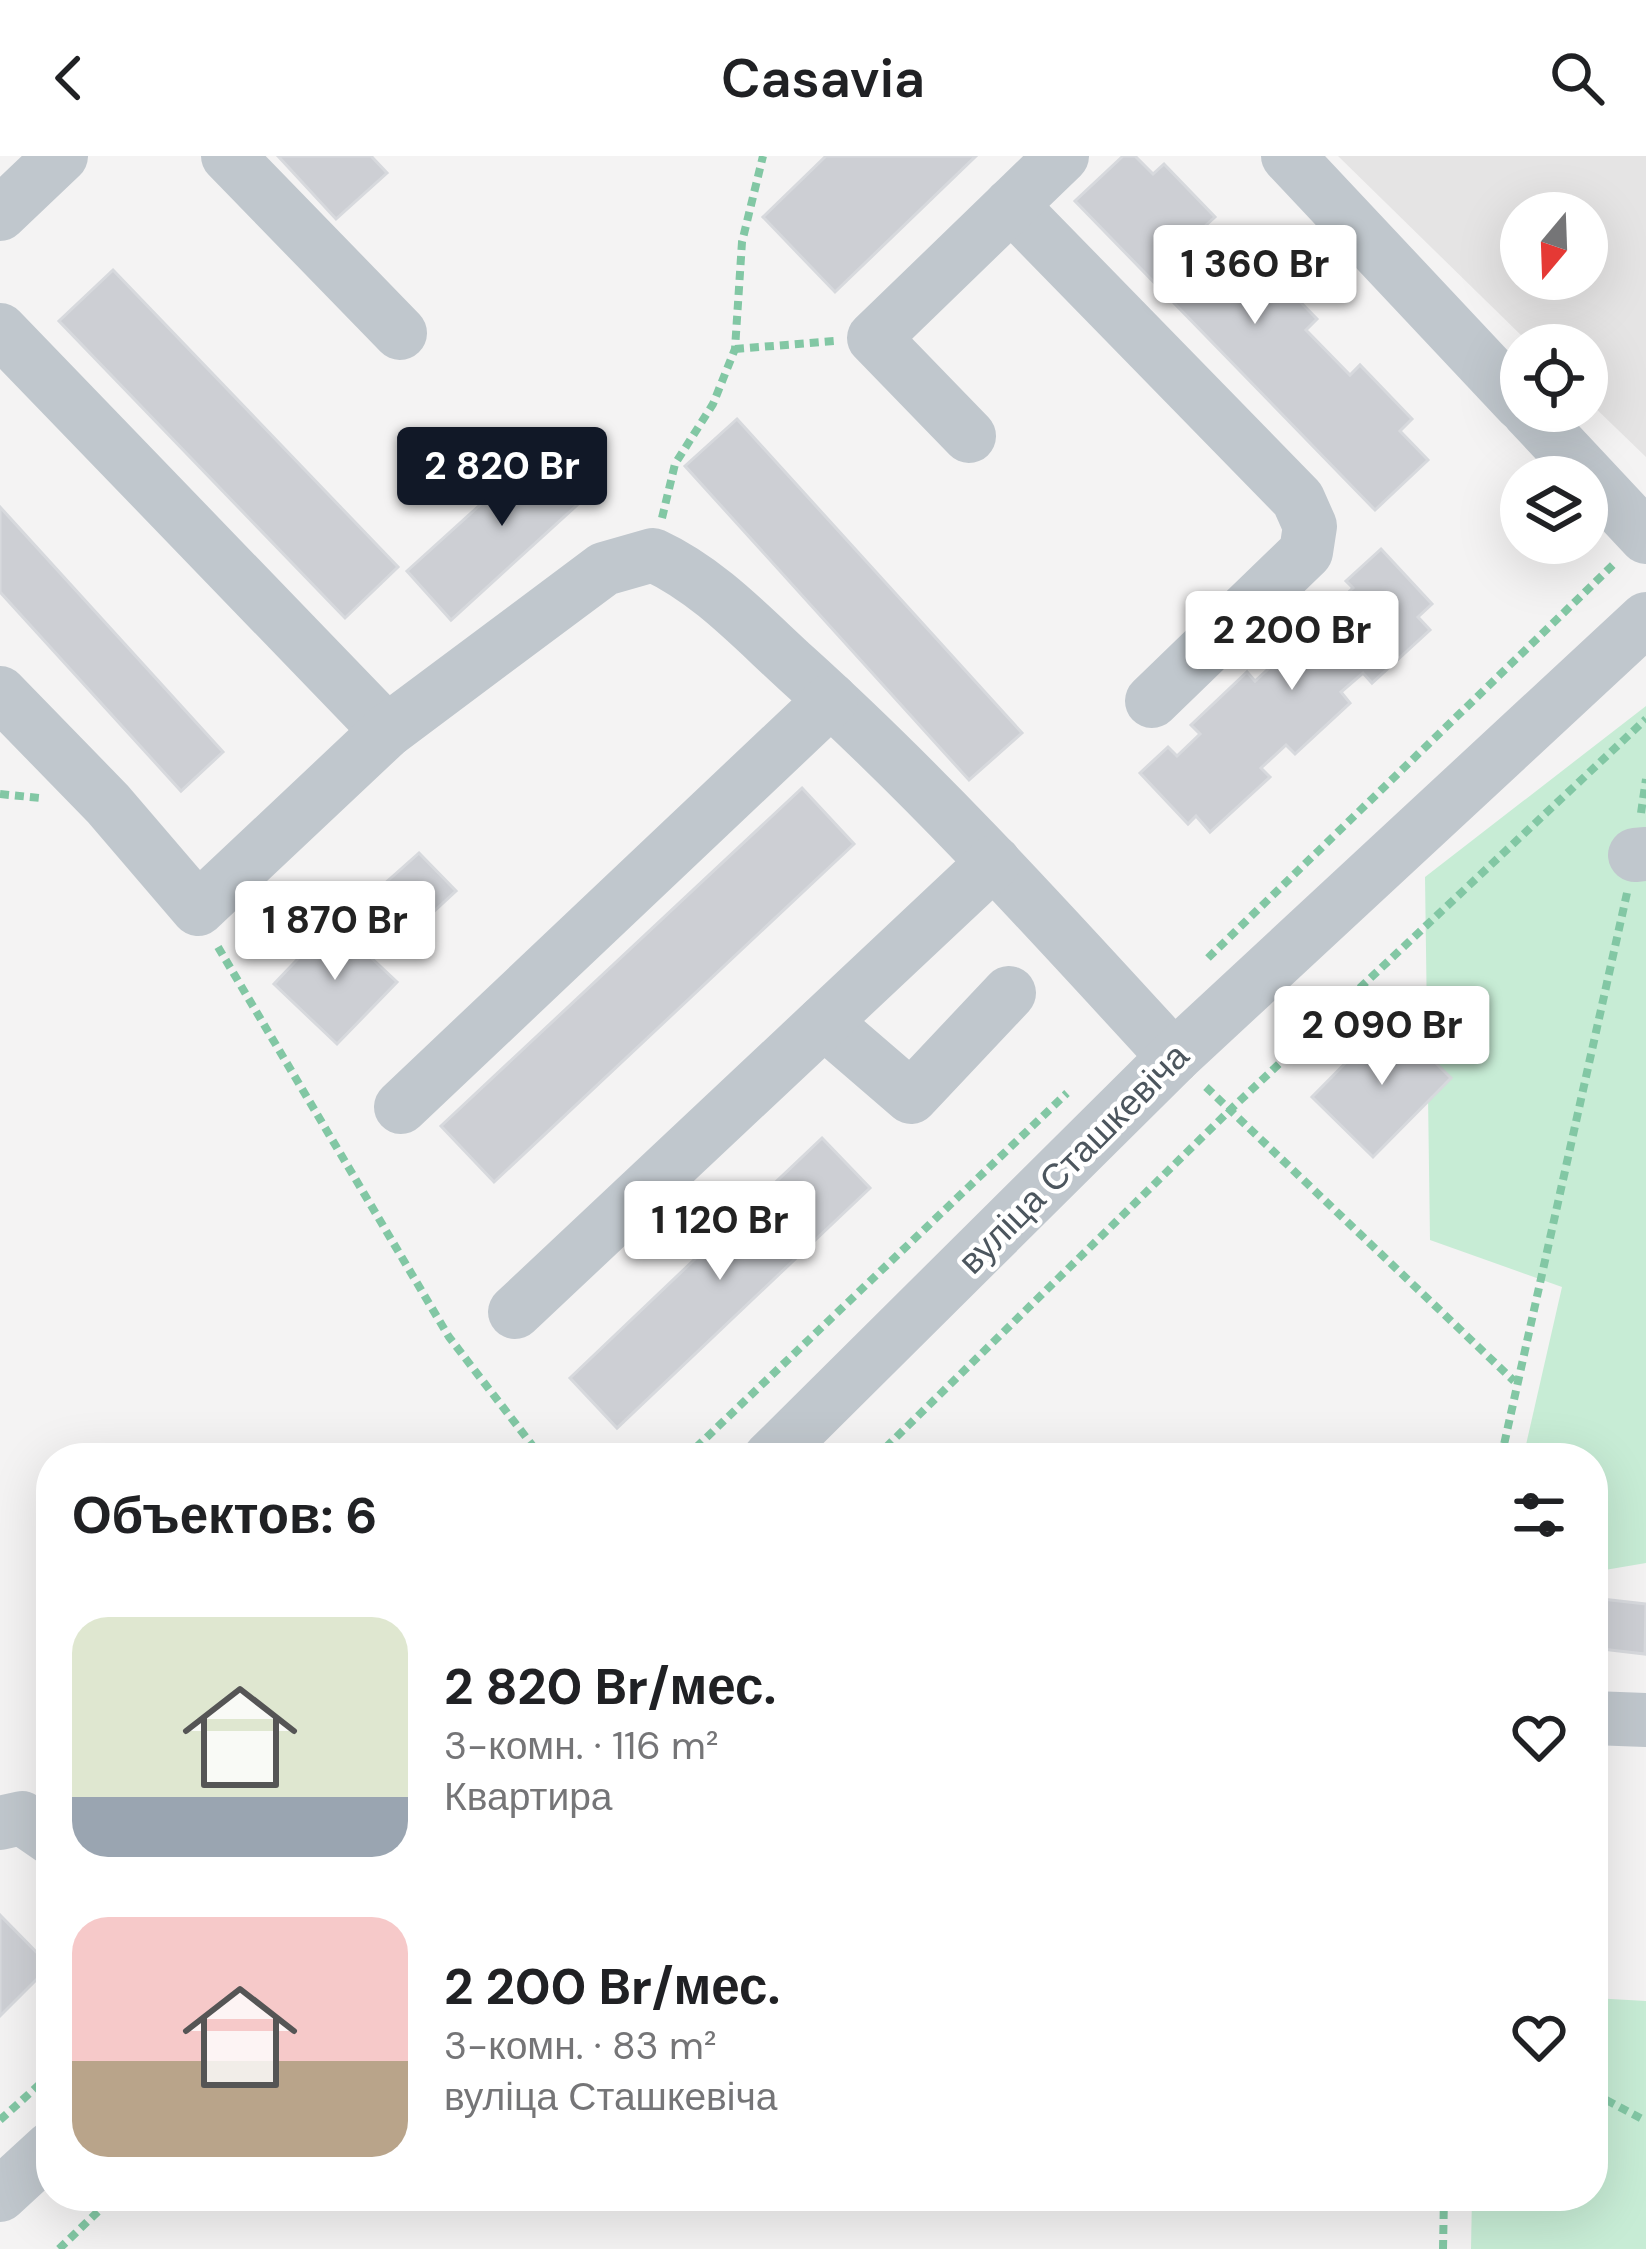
<!DOCTYPE html>
<html lang="ru">
<head>
<meta charset="utf-8">
<style>
	:root { --surface:#fff; --page:#f2f2f2; --text:#202124; --muted:#757577; --accent:#111827 }
	body { margin:0; font-family:"DM Sans",sans-serif; background:var(--page); color:var(--text); height:100vh; display:flex; flex-direction:column; font-size:45px; white-space:nowrap }
	* { box-sizing:border-box; margin:0 }
	p { font-size:39px; color:var(--muted) }
	.icon { flex:none; width:66px; height:66px; fill:none; stroke:currentColor; stroke-width:2; stroke-linecap:round; stroke-linejoin:round }
	.map { position:relative; flex:1; overflow:hidden }
	.panel { position:absolute; left:36px; top:1287px; width:1572px; height:768px; display:flex; flex-direction:column; background:var(--surface); border-radius:48px; box-shadow:0 12px 48px #0002 }
	.panel>* { flex:none }
	.needle { width:78px; rotate:199deg }
	.fabs { position:absolute; left:1500px; top:36px; display:grid; gap:24px }
	.fabs a { display:grid; place-items:center; width:108px; height:108px; border-radius:50%; background:var(--surface); box-shadow:0 12px 48px #0002; font-size:60px }
	.price { position:absolute; translate:-50% -102px; padding:0 27px; border-radius:12px; background:#fff; color:#222; font-size:39px; line-height:78px; filter:drop-shadow(0 3px 6px #0008) }
	.price::after { content:''; position:absolute; left:50%; top:72px; width:36px; height:27px; margin-left:-18px; background:inherit; clip-path:polygon(0 0,100% 0,50% 100%) }
	.price.active { background:var(--accent); color:#fff }
	ul { padding:0; list-style:none }
	li { display:flex; align-items:center; gap:36px; height:300px; padding:0 36px }
	li span { display:grid; place-items:center; flex:none; width:336px; height:240px; border-radius:36px; color:#555 }
	li>.icon { margin-inline-start:auto }
	span .icon { width:144px; height:144px; fill:#fffc; stroke-width:1 }
	li b { font-size:51px }
	h2 { display:flex; justify-content:space-between; align-items:center; height:144px; padding:0 36px; font-size:51px }
	header { display:flex; justify-content:space-between; align-items:center; height:156px; padding:0 36px; background:var(--surface); font-size:54px; font-weight:600 }
	.map>svg:first-child { display:block }
</style>
</head>
<body>
<header><svg class="icon" aria-label="back" viewBox="0 0 24 24"><path d="M15 5l-7 7 7 7"/></svg>Casavia<svg class="icon" aria-label="search" viewBox="0 0 24 24"><circle cx="10" cy="10" r="6"/><path d="M15 15l6 6"/></svg></header>
<div class="map">
<svg width="1646" height="2093" viewBox="0 0 1646 2093">
	<rect width="100%" height="100%" fill="#f4f3f3"/>
	<!-- education -->
	<path fill="#e5e4e4" fill-rule="evenodd" d="M1338,0H1646V301L1587,244V189H1531ZM1521,57H1587V123H1521Z"/>
	<!-- green -->
	<g fill="#c7ecd5">
		<polygon points="1646,550 1646,1407 1593,1416 1593,1302 1523,1302 1562,1131 1430,1084 1425,721"/>
		<polygon points="1593,1842 1646,1845 1646,2093 1471,2093 1472,2040 1593,2040"/>
	</g>
	<!-- building -->
	<g fill="#cdcfd4" stroke="#d7d9dd" stroke-width="3">
		<polygon points="278,0 371,0 387,17 336,63"/>
		<polygon points="826,0 976,0 835,136 763,61"/>
		<polygon points="1123,0 1135,0 1153,18 1164,8 1215,61 1204,71 1249,119 1262,107 1317,163 1306,174 1350,219 1360,209 1412,263 1400,275 1428,304 1375,354 1075,45"/>
		<polygon points="113,114 398,411 345,462 59,165"/>
		<polygon points="737,263 1022,577 969,624 685,310"/>
		<polygon points="554,282 598,330 451,464 407,415"/>
		<polygon points="0,351 223,596 181,635 0,436"/>
		<polygon points="1381,393 1432,448 1418,461 1430,474 1372,527 1363,517 1341,536 1350,547 1295,598 1286,589 1261,612 1270,621 1210,676 1196,660 1188,668 1140,617 1168,591 1177,600 1200,578 1191,569 1247,516 1255,525 1278,504 1270,494 1327,441 1334,449 1353,432 1346,425"/>
		<polygon points="802,632 854,688 494,1026 441,970"/>
		<polygon points="419,697 456,735 419,769 383,729"/>
		<polygon points="333,766 397,826 337,888 274,828"/>
		<polygon points="1390,862 1451,922 1373,1001 1312,941"/>
		<polygon points="822,982 870,1032 617,1272 570,1222"/>
		<polygon points="1593,1442 1646,1448 1645,1498 1593,1492"/>
		<polygon points="0,1759 50,1810 0,1860"/>
	</g>
	<g fill="none" stroke-linecap="round" stroke-linejoin="round">
		<!-- path -->
		<g stroke="#82c7a4" stroke-width="8" stroke-dasharray="9 6" stroke-linecap="butt">
			<polyline points="735,193 835,185"/>
			<polyline points="662,362 675,308 713,248 735,193 742,86 763,0"/>
			<polyline points="0,638 40,642"/>
			<polyline points="1641,657 1646,623"/>
			<polyline points="218,791 449,1181 542,1302"/>
			<polyline points="1208,802 1615,407"/>
			<polyline points="1206,931 1514,1225"/>
			<polyline points="685,1302 1067,937"/>
			<polyline points="875,1302 1230,954 1646,563"/>
			<polyline points="1501,1302 1627,737"/>
			<polyline points="1593,1937 1646,1965"/>
			<polyline points="0,1964 51,1918"/>
			<polyline points="59,2093 114,2040"/>
			<polyline points="1443,2093 1444,2040"/>
		</g>
		<!-- minor -->
		<g stroke="#c0c7cd" stroke-width="54">
			<polyline points="228,0 400,177"/>
			<polyline points="1288,0 1521,248"/>
			<polyline points="1011,49 1298,343 1310,370 1306,396 1152,545"/>
			<polyline points="0,58 61,0"/>
			<polyline points="0,174 387,575"/>
			<polyline points="1528,255 1646,381"/>
			<polyline points="969,280 874,182 1062,0"/>
			<path d="M0,537L108,648L198,753L387,575L604,413L653,399C709,425 750,470 796,512C930,633 1052,768 1174,901"/>
			<polyline points="1635,699 1646,698"/>
			<polyline points="824,866 911,941 1009,837"/>
			<polyline points="401,951 831,544"/>
			<polyline points="515,1156 994,706"/>
			<polyline points="770,1302 1174,901 1646,463"/>
			<polyline points="1593,1562 1646,1564"/>
			<polyline points="0,1667 22,1662 51,1682"/>
			<polyline points="0,2039 51,1992"/>
		</g>
	</g>
	<g text-anchor="middle" stroke-width="9" stroke-linejoin="round" paint-order="stroke">
		<!-- street labels -->
		<g font-size="36" fill="#4c565e" stroke="#fff">
			<text transform="translate(1073 1002) rotate(-45)" y="13">вуліца Сташкевіча</text>
		</g>
	</g>
</svg>
<div class="fabs">
<a><svg class="needle" viewBox="-14 -14 28 28"><path d="M0-13l5 13h-10z" fill="#e53935"/><path d="M0 13l5-13h-10z" fill="#757577"/></svg></a>
<a><svg class="icon" aria-label="locate" viewBox="0 0 24 24"><circle cx="12" cy="12" r="6"/><path d="M12 2v4M12 18v4M2 12h4M18 12h4"/></svg></a>
<a><svg class="icon" aria-label="layers" viewBox="0 0 24 24"><path d="M12 4l9 5-9 5-9-5zM3 14l9 5 9-5"/></svg></a>
</div>
<b class="price" style="left:1255px;top:171px">1 360 Br</b>
<b class="price active" style="left:502px;top:373px">2 820 Br</b>
<b class="price" style="left:1292px;top:537px">2 200 Br</b>
<b class="price" style="left:335px;top:827px">1 870 Br</b>
<b class="price" style="left:1382px;top:932px">2 090 Br</b>
<b class="price" style="left:720px;top:1127px">1 120 Br</b>
<section class="panel">
<h2>Объектов: 6<svg class="icon" aria-label="filters" viewBox="0 0 24 24"><path d="M4 7h16M4 17h16"/><circle cx="9" cy="7" r="2"/><circle cx="15" cy="17" r="2"/></svg></h2>
<ul>
<li><span style="background:linear-gradient(#dfe7d0 75%,#9aa5b1 0)"><svg class="icon" aria-label="home" viewBox="0 0 24 24"><path d="M3 11l9-7 9 7M6 9v11h12V9"/></svg></span><div><b>2 820 Br/мес.</b><p>3-комн. · 116 m²</p><p>Квартира</p></div><svg class="icon" aria-label="heart" viewBox="0 0 24 24"><path d="M12 20l-8-8c-3-5 5-10 8-4 3-6 11-1 8 4z"/></svg></li>
<li><span style="background:linear-gradient(#f6c9c9 60%,#b9a48a 0)"><svg class="icon" aria-label="home" viewBox="0 0 24 24"><path d="M3 11l9-7 9 7M6 9v11h12V9"/></svg></span><div><b>2 200 Br/мес.</b><p>3-комн. · 83 m²</p><p>вуліца Сташкевіча</p></div><svg class="icon" aria-label="heart" viewBox="0 0 24 24"><path d="M12 20l-8-8c-3-5 5-10 8-4 3-6 11-1 8 4z"/></svg></li>
</ul>
</section>
</div>
</body>
</html>
